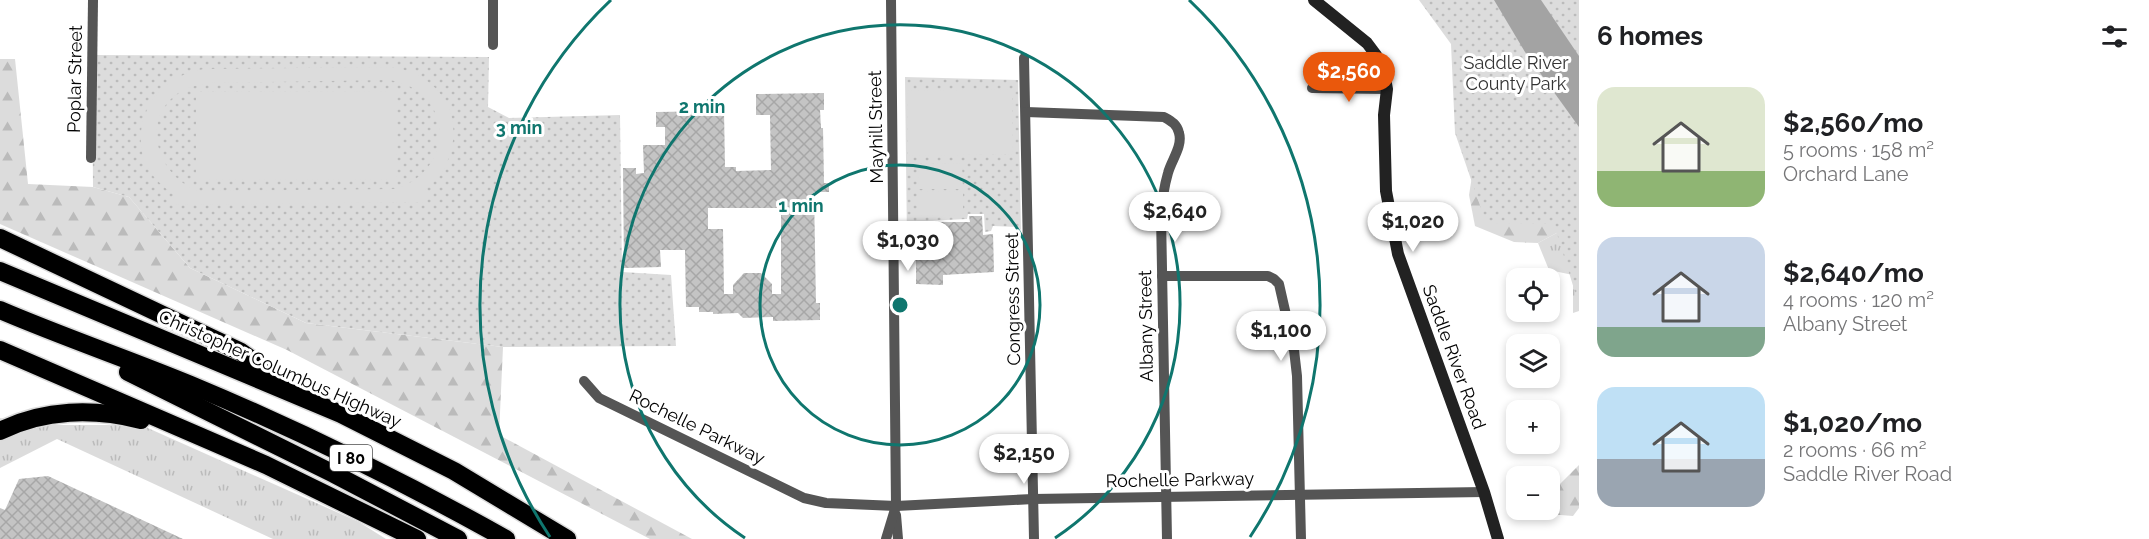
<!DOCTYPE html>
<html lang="en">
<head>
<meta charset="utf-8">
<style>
	:root { --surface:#fff; --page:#f6f6f6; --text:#202124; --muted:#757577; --accent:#ea580c }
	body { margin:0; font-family:Raleway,sans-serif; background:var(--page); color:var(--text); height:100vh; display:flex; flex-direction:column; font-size:22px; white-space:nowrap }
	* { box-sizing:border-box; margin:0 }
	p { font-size:20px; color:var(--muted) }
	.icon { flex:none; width:33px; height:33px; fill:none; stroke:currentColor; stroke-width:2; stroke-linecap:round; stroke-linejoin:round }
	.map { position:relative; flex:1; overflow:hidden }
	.side { display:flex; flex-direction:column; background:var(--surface); width:570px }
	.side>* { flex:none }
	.buttons { position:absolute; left:1506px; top:268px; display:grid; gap:12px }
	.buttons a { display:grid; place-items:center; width:54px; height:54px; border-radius:12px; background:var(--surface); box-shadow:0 3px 9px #0003; font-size:30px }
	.price { position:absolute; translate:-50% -51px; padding:0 14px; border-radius:21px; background:#fff; color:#222; font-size:20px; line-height:39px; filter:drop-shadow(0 2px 3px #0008) }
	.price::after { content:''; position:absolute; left:50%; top:36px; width:18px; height:14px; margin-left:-9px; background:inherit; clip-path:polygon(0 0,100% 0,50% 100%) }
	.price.selected { background:var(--accent); color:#fff }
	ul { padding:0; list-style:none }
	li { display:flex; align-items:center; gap:18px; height:150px; padding:0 18px }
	li span { display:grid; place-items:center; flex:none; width:168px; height:120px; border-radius:18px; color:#555 }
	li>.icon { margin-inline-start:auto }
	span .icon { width:72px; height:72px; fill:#fffc; stroke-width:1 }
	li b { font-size:26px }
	h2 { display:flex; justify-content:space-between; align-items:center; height:72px; padding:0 18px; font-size:26px }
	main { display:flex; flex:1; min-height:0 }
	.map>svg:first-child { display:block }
</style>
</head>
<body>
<main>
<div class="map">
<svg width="1579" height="539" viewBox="0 0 1579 539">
	<defs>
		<pattern id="grass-tufts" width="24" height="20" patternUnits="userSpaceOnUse" patternTransform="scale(1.5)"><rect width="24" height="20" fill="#dcdcdc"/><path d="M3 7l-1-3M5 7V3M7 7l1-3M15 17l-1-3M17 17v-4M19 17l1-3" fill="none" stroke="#bbb"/></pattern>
		<pattern id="forest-firs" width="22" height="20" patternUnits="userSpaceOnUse" patternTransform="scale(1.5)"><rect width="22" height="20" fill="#dcdcdc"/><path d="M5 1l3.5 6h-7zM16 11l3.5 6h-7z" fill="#bbb"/></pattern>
		<pattern id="park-dots" width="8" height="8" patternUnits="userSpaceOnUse" patternTransform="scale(1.5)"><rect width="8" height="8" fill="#dcdcdc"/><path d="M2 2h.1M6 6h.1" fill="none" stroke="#bbb" stroke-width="1.8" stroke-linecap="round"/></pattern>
		<pattern id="building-cross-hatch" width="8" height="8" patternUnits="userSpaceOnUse" patternTransform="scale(1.5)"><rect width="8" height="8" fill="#c4c4c4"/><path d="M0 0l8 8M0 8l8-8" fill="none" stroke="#a7a7a7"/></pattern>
	</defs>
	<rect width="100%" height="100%" fill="#fff"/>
	<!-- grass -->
	<g fill="url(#grass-tufts)">
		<polygon points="1579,221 1579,311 1573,313 1573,275 1549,270 1538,243"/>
		<polygon points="0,418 34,425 141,425 359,522 386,539 273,539 57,439 0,468"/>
	</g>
	<!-- forest -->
	<g fill="url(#forest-firs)">
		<polygon points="0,59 15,59 28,184 93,187 129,197 190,268 306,323 503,347 499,435 692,539 650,539 287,350 0,224"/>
		<polygon points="1473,170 1579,221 1538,243 1514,242 1475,226 1469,195"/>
		<polygon points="1579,465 1579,508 1573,516 1548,514 1553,491"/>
	</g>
	<!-- park -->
	<g fill="url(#park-dots)">
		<polygon points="1419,0 1579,0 1579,305 1554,224 1486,223 1455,133 1451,44"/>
		<polygon points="92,55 489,57 488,107 509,118 620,115 622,272 671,275 676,346 503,347 306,323 190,268 129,197 93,187"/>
		<polygon points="905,77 1018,80 1021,230 1017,227 993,226 991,231 985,232 984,214 968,214 967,219 926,221 927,235 914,236 914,242 907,242"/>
	</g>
	<!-- pitch -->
	<g fill="#dcdcdc" fill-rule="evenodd">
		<path d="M389,67C430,71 461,104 452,147C449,156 447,165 442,173C438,179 431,184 425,190V202L174,205V195C161,185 147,173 143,156C132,113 162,75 204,69ZM388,80C454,89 457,170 395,189L199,191C159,178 139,121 177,94C186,87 198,85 209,83Z"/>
		<polygon points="1012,89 1013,154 908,156 907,91"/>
		<polygon points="396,91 397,179 196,180 196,92"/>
		<polygon points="962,163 963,189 919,189 918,164"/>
		<polygon points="963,191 963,215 919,216 919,192"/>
	</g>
	<!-- water -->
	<polygon fill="#a3a3a3" points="1494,0 1541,0 1579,56 1579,127 1525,52"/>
	<!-- building -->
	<g fill="url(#building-cross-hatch)" fill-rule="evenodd">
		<path d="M824,93V110H820L821,128H823L824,183H829V192H814L816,303H820V320L773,321V317L743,318L738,313L713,314V312H699V307H686L685,250H660L661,267L624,268L623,168H636V174L644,173L643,145H665V127H656V112L724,111L725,167H736V171L771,170L770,115H756V94ZM708,208H781V294H772V284L761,273H744L733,285V294H724L723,229H708Z"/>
		<polygon points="969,216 982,216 983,235 993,234 994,272 943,275 943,285 916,284 916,238 930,237 930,222 970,222"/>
		<polygon points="48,476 183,539 0,539 0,508 5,510 19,479"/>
	</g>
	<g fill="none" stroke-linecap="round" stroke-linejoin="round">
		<defs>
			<g id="highway">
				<polyline points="0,238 241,352 282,382"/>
				<polyline points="0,271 341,414 454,471 567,539"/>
				<path d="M0,310C63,337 128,359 191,385C299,430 404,482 506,539"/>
				<polyline points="0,350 266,465 417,539"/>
				<polyline points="128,372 334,474 458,539"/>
				<path d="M0,431C44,409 94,408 141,420"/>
			</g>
		</defs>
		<!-- highway casing -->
		<use href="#highway" stroke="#dbdbdb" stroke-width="21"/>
		<!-- street -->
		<g stroke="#555" stroke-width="10">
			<polyline points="493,0 493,45"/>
			<polyline points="1024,58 1034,539"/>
			<polyline points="1312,88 1387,89"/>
			<path d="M1026,112L1164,117C1171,121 1177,124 1179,133C1183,146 1171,161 1168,173C1164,187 1162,201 1161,215L1167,539"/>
			<polyline points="91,158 93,0"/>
			<polyline points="1162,276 1268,276 1274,279 1279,284 1294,350 1297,376 1301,539"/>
			<polyline points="584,381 599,398 804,498 826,503 896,506 1033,499 1484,492"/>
			<polyline points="896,515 898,539"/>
			<polyline points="886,539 896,506 891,0"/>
		</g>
		<!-- secondary -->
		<polyline stroke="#222" stroke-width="12" points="1314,0 1367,43 1376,55 1383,68 1387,89 1384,115 1386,191 1398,254 1484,492 1498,539"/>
		<!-- highway -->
		<use href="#highway" stroke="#000" stroke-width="18"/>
	</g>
	<!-- distance rings -->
	<g fill="none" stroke="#0f766e" stroke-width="3">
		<circle cx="900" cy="305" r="140"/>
		<path d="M745 538A280 280 0 1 1 1055 538"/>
		<path d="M550 537A420 420 0 0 1 611 0M1189 0A420 420 0 0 1 1250 537"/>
	</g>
	<g text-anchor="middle" stroke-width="6" stroke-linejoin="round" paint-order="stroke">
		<!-- shield labels -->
		<rect fill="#fff" stroke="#4c4c4c" stroke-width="1.5" x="330" y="445" width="42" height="26" rx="4.5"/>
		<g font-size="16" font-weight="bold" fill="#000">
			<text x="351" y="464">I 80</text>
		</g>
		<!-- park labels -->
		<g font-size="18" fill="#333" stroke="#fff">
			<text x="1516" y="69">Saddle River<tspan x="1516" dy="21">County Park</tspan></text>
		</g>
		<!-- street labels -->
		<g font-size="18" fill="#000" stroke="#fff">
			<text transform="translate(75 79) rotate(-89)" y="6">Poplar Street</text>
			<text transform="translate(876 127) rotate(-91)" y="6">Mayhill Street</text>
			<text transform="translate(1013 299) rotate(-91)" y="6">Congress Street</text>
			<text transform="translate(1146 326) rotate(-91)" y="6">Albany Street</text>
			<text transform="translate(1454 357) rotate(70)" y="6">Saddle River Road</text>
			<text transform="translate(280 369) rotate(24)" y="6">Christopher Columbus Highway</text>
			<text transform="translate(697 427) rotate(26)" y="6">Rochelle Parkway</text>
			<text transform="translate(1180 480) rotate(-1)" y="6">Rochelle Parkway</text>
		</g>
	</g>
	<circle cx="900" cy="305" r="9" fill="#0f766e" stroke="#fff" stroke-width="3"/>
	<g font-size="18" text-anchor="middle" font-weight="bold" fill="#0f766e" stroke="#fff" stroke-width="6" stroke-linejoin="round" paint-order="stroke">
		<text x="702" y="113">2 min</text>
		<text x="519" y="134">3 min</text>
		<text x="801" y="212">1 min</text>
	</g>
</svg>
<div class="buttons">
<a><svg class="icon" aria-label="locate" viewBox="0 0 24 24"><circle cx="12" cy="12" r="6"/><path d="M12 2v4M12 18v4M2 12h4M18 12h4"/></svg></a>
<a><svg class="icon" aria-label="layers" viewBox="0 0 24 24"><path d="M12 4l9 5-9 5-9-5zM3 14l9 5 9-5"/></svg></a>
<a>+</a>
<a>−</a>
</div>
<b class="price selected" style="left:1349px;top:103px">$2,560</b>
<b class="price" style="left:1175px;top:243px">$2,640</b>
<b class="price" style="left:1413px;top:253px">$1,020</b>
<b class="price" style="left:908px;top:272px">$1,030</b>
<b class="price" style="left:1281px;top:362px">$1,100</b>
<b class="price" style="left:1024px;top:485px">$2,150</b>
</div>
<section class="side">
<h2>6 homes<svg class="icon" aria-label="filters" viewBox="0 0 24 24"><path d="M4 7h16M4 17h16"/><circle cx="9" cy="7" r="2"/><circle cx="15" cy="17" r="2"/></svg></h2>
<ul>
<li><span style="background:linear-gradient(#dfe7d0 70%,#8fb573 0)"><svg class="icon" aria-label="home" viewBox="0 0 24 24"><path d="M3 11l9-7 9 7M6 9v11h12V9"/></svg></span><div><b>$2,560/mo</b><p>5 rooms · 158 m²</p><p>Orchard Lane</p></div></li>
<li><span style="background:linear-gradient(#c9d6e8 75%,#7fa58c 0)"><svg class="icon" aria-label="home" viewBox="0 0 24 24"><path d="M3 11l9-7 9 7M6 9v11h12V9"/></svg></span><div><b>$2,640/mo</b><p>4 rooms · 120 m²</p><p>Albany Street</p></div></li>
<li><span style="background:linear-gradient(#bfe0f5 60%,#9aa5b1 0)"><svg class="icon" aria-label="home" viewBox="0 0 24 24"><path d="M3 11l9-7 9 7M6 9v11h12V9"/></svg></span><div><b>$1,020/mo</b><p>2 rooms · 66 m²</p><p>Saddle River Road</p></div></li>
</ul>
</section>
</main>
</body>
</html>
